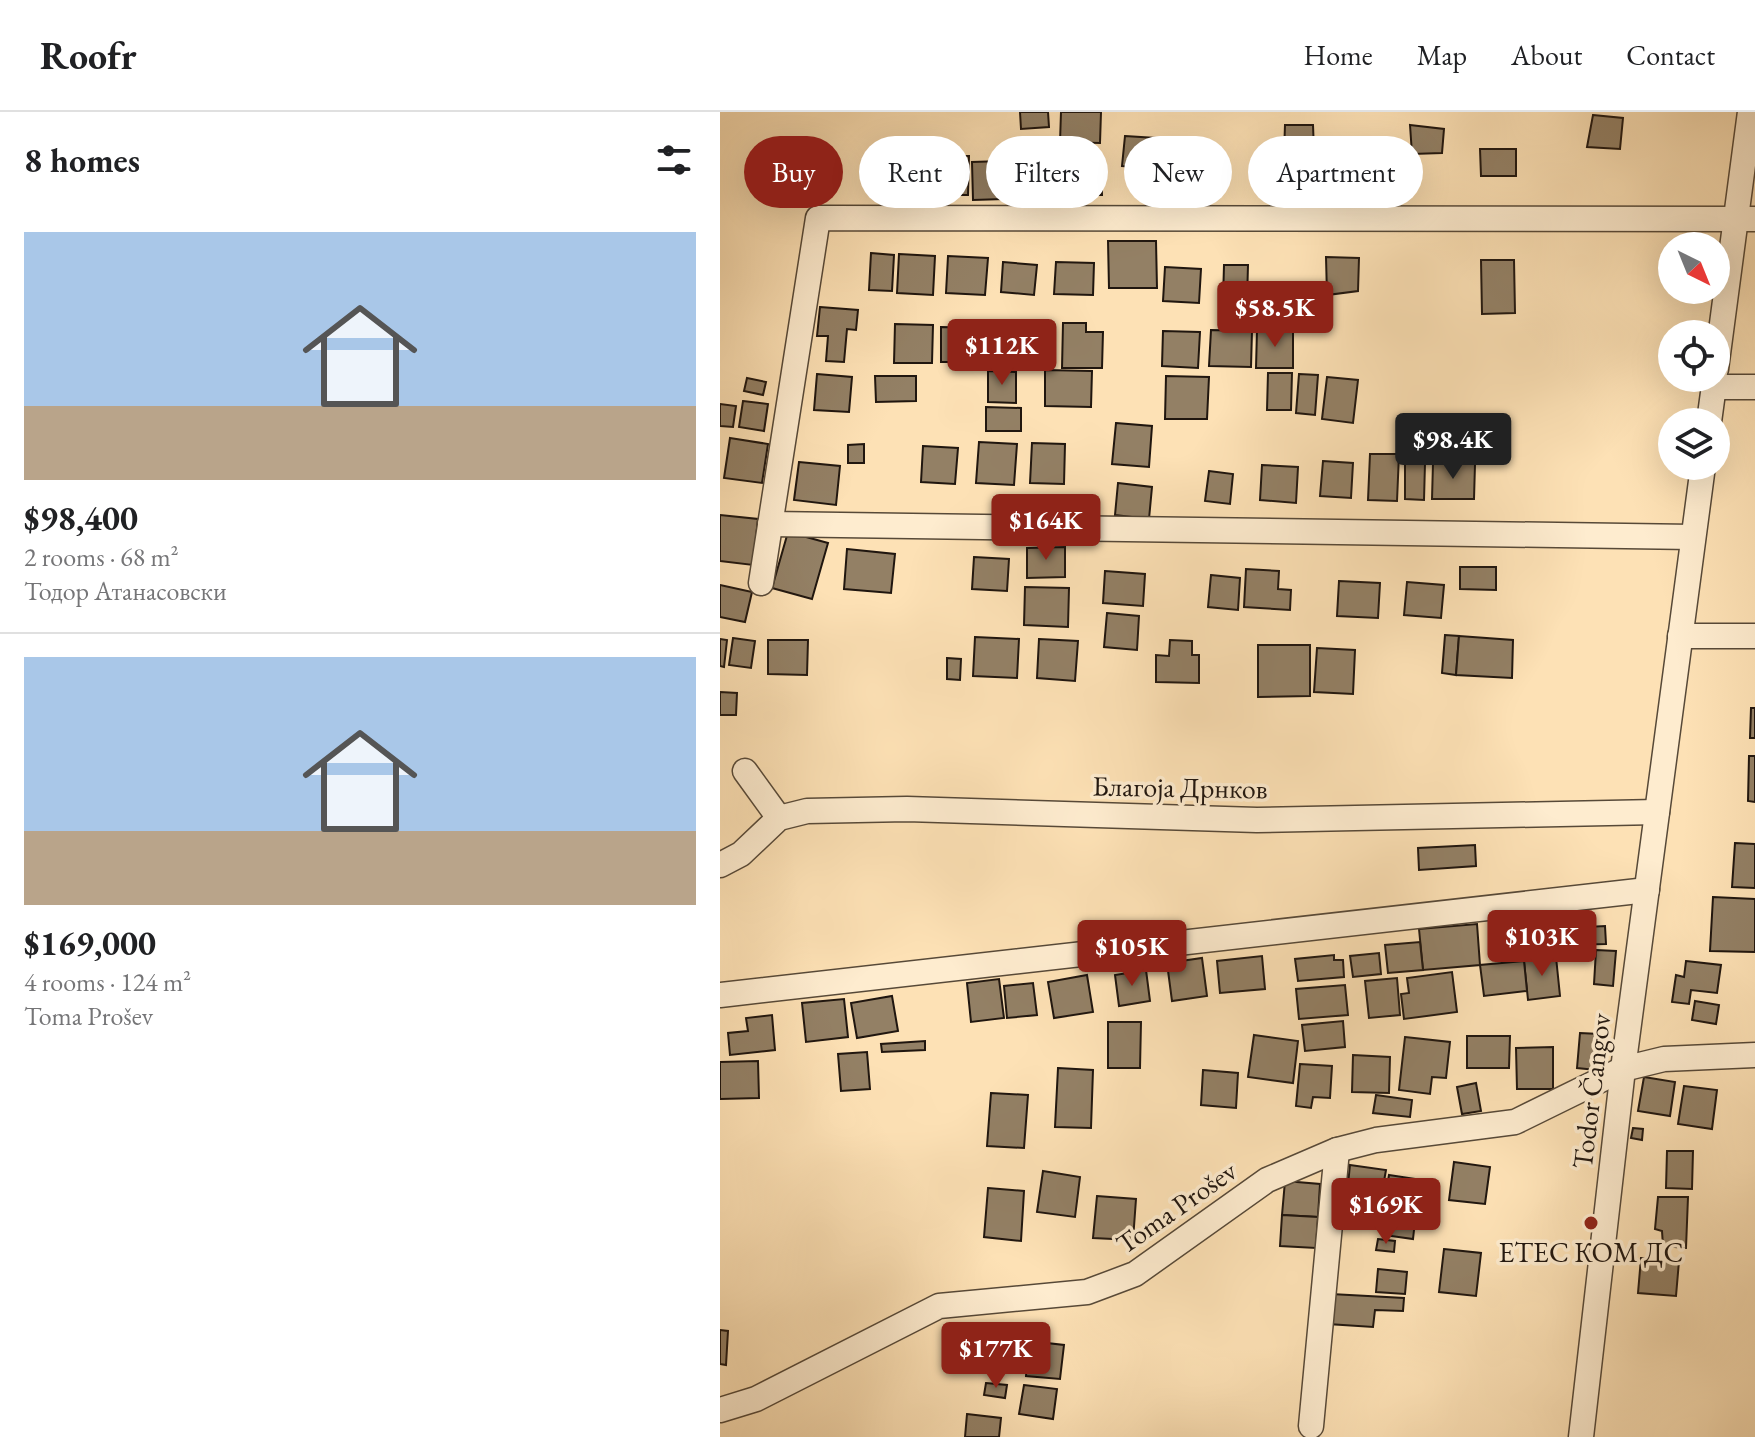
<!DOCTYPE html>
<html lang="en">
<head>
<meta charset="utf-8">
<style>
	:root { --surface:#fff; --page:#f2f2f2; --text:#202124; --muted:#757577; --line:#e0e0e0; --accent:#8f2418 }
	body { margin:0; font-family:"EB Garamond",serif; background:var(--page); color:var(--text); height:100vh; display:flex; flex-direction:column; font-size:30px; white-space:nowrap }
	* { box-sizing:border-box; margin:0 }
	p { font-size:26px; color:var(--muted) }
	.icon { flex:none; width:44px; height:44px; fill:none; stroke:currentColor; stroke-width:2; stroke-linecap:round; stroke-linejoin:round }
	.map { position:relative; flex:1; overflow:hidden }
	.drawer { display:flex; flex-direction:column; background:var(--surface); width:720px }
	.drawer>* { flex:none }
	.top-card { position:absolute; left:24px; top:24px; width:760px; height:72px; display:flex; gap:16px }
	.needle { width:52px; rotate:137deg }
	.tools { position:absolute; left:938px; top:120px; display:grid; gap:16px }
	.tools a { display:grid; place-items:center; width:72px; height:72px; border-radius:50%; background:var(--surface); box-shadow:0 8px 32px #0002; font-size:40px }
	.price { position:absolute; translate:-50% -68px; padding:0 18px; border-radius:8px; background:var(--accent); color:#fff; font-size:26px; line-height:52px; filter:drop-shadow(0 2px 4px #0008) }
	.price::after { content:''; position:absolute; left:50%; top:48px; width:24px; height:18px; margin-left:-12px; background:inherit; clip-path:polygon(0 0,100% 0,50% 100%) }
	.price.active { background:#222; color:#fff }
	ul { padding:0; list-style:none }
	li { display:grid; align-content:center; gap:16px; height:424px; padding:0 24px }
	li+li { border-top:2px solid var(--line) }
	li span { display:grid; place-items:center; height:248px; border-radius:0px; color:#555 }
	li>.icon { margin-inline-start:auto }
	span .icon { width:144px; height:144px; fill:#fffc; stroke-width:1 }
	li b { font-size:34px }
	h2 { display:flex; justify-content:space-between; align-items:center; height:96px; padding:0 24px; font-size:34px }
	.pill { padding:0 28px; border-radius:36px; background:var(--surface); box-shadow:0 8px 32px #0002; font-size:28px; line-height:72px }
	.pill.active { background:var(--accent); color:#fff }
	header { display:flex; align-items:center; gap:48px; box-sizing:border-box; height:112px; padding:0 40px; background:var(--surface); border-bottom:2px solid var(--line) }
	header strong { font-size:38px }
	nav { display:flex; gap:44px; margin-inline-start:auto; font-size:28px }
	main { display:flex; flex:1; min-height:0 }
	.map>svg:first-child { display:block }
</style>
</head>
<body>
<header>
<strong>Roofr</strong>
<nav><a>Home</a><a>Map</a><a>About</a><a>Contact</a></nav>
</header>
<main>
<section class="drawer">
<h2>8 homes<svg class="icon" aria-label="filters" viewBox="0 0 24 24"><path d="M4 7h16M4 17h16"/><circle cx="9" cy="7" r="2"/><circle cx="15" cy="17" r="2"/></svg></h2>
<ul>
<li><span style="background:linear-gradient(#a9c7e8 70%,#b9a48a 0)"><svg class="icon" aria-label="home" viewBox="0 0 24 24"><path d="M3 11l9-7 9 7M6 9v11h12V9"/></svg></span><div><b>$98,400</b><p>2 rooms · 68 m²</p><p>Тодор Атанасовски</p></div></li>
<li><span style="background:linear-gradient(#a9c7e8 70%,#b9a48a 0)"><svg class="icon" aria-label="home" viewBox="0 0 24 24"><path d="M3 11l9-7 9 7M6 9v11h12V9"/></svg></span><div><b>$169,000</b><p>4 rooms · 124 m²</p><p>Toma Prošev</p></div></li>
</ul>
</section>
<div class="map">
<svg width="1035" height="1325" viewBox="0 0 1035 1325">
	<rect width="100%" height="100%" fill="#fde1b5"/>
	<filter id="stains"><feTurbulence type="fractalNoise" baseFrequency=".0025" numOctaves="4"/><feColorMatrix values="0 0 0 0 .2 0 0 0 0 .09 0 0 0 0 .02 0 0 0 .5 -.17"/></filter>
	<radialGradient id="worn" r=".72"><stop offset=".6" stop-color="#630" stop-opacity="0"/><stop offset="1" stop-color="#630" stop-opacity=".3"/></radialGradient>
	<!-- building -->
	<g fill="#938065" stroke="#20160f" stroke-width="2">
		<polygon points="300,0 328,0 329,15 301,17"/>
		<polygon points="341,0 381,0 380,31 340,30"/>
		<polygon points="873,3 903,6 900,37 867,35"/>
		<polygon points="565,13 593,13 594,39 564,42"/>
		<polygon points="690,13 724,17 722,41 692,42"/>
		<polygon points="405,24 436,26 433,56 402,54"/>
		<polygon points="760,37 796,37 796,64 761,64"/>
		<polygon points="293,41 326,41 325,86 292,85"/>
		<polygon points="439,42 470,45 468,82 436,80"/>
		<polygon points="217,44 249,44 248,83 216,83"/>
		<polygon points="646,46 684,47 684,89 647,90"/>
		<polygon points="283,49 284,87 253,88 252,50"/>
		<polygon points="601,50 632,53 632,83 601,86"/>
		<polygon points="381,53 382,83 353,83 352,54"/>
		<polygon points="388,129 436,129 437,176 389,176"/>
		<polygon points="151,141 174,143 172,179 149,178"/>
		<polygon points="179,142 215,144 213,183 177,181"/>
		<polygon points="228,144 268,146 265,183 226,181"/>
		<polygon points="606,145 639,146 638,179 607,183"/>
		<polygon points="761,148 794,148 795,201 762,202"/>
		<polygon points="283,150 317,153 314,183 281,180"/>
		<polygon points="336,150 374,151 373,183 334,182"/>
		<polygon points="504,153 528,153 527,189 503,189"/>
		<polygon points="445,155 481,157 479,191 443,189"/>
		<polygon points="100,195 138,198 136,218 127,217 124,250 106,249 108,224 97,224"/>
		<polygon points="343,211 366,211 366,220 383,220 382,256 342,256"/>
		<polygon points="175,212 213,213 212,251 174,251"/>
		<polygon points="221,215 262,216 262,250 221,250"/>
		<polygon points="491,218 532,219 531,255 489,254"/>
		<polygon points="537,218 573,219 573,256 536,256"/>
		<polygon points="443,219 480,220 478,256 442,254"/>
		<rect x="272" y="231" width="35" height="19"/>
		<polygon points="325,258 372,259 371,295 325,294"/>
		<polygon points="268,259 296,260 296,291 268,290"/>
		<polygon points="548,261 572,261 571,298 547,298"/>
		<polygon points="97,262 132,265 129,300 94,298"/>
		<polygon points="579,262 598,263 595,303 576,301"/>
		<polygon points="155,264 196,264 196,289 156,290"/>
		<polygon points="446,264 489,265 487,307 445,307"/>
		<polygon points="607,265 638,268 633,311 602,307"/>
		<polygon points="27,266 46,270 43,283 24,279"/>
		<polygon points="23,289 48,292 44,319 19,315"/>
		<polygon points="0,292 16,294 13,315 0,314"/>
		<polygon points="266,295 301,296 301,319 266,319"/>
		<polygon points="396,311 432,314 429,355 392,352"/>
		<polygon points="10,326 48,332 42,371 4,366"/>
		<polygon points="259,330 297,332 294,373 256,371"/>
		<polygon points="312,331 345,332 344,372 310,371"/>
		<polygon points="144,332 144,351 128,351 128,333"/>
		<polygon points="203,334 238,336 235,372 201,370"/>
		<polygon points="650,342 679,342 677,389 648,388"/>
		<polygon points="603,349 633,351 631,386 600,384"/>
		<polygon points="79,350 120,354 116,393 74,388"/>
		<polygon points="685,350 705,351 704,388 685,387"/>
		<polygon points="713,351 755,352 754,387 712,387"/>
		<polygon points="542,353 578,355 576,391 540,388"/>
		<polygon points="489,359 513,362 510,392 485,389"/>
		<polygon points="398,371 432,375 429,407 395,403"/>
		<polygon points="0,403 38,407 33,453 0,449"/>
		<polygon points="68,420 108,431 92,487 52,476"/>
		<polygon points="345,435 345,465 307,466 307,436"/>
		<polygon points="127,437 175,442 171,481 124,477"/>
		<polygon points="254,445 289,447 287,479 252,477"/>
		<polygon points="740,455 776,455 776,478 740,477"/>
		<polygon points="526,457 559,459 558,477 571,478 570,498 524,495"/>
		<polygon points="385,459 425,462 423,494 383,491"/>
		<polygon points="491,463 520,466 518,498 488,495"/>
		<polygon points="619,469 660,471 658,506 617,504"/>
		<polygon points="687,470 724,473 721,506 684,503"/>
		<polygon points="0,473 32,480 25,510 0,505"/>
		<polygon points="305,475 349,476 348,515 304,513"/>
		<polygon points="387,501 419,504 417,538 384,535"/>
		<polygon points="725,523 739,524 736,563 722,561"/>
		<polygon points="739,524 793,528 792,566 736,563"/>
		<polygon points="255,525 299,527 297,566 253,564"/>
		<polygon points="13,526 35,529 31,556 9,553"/>
		<polygon points="0,527 7,528 4,555 0,554"/>
		<polygon points="319,527 358,529 355,569 317,566"/>
		<polygon points="48,528 88,528 87,563 48,562"/>
		<polygon points="450,528 472,529 472,543 479,543 479,571 436,570 436,543 449,544"/>
		<polygon points="538,533 590,533 590,584 538,585"/>
		<polygon points="597,536 635,538 633,582 594,580"/>
		<polygon points="227,546 241,547 240,568 227,567"/>
		<polygon points="0,580 17,581 16,603 0,603"/>
		<polygon points="1031,596 1035,596 1035,626 1030,626"/>
		<polygon points="1029,644 1035,644 1035,690 1028,689"/>
		<polygon points="1015,731 1035,732 1035,776 1012,775"/>
		<polygon points="755,733 756,754 699,758 698,736"/>
		<polygon points="993,785 1035,787 1035,840 990,839"/>
		<polygon points="866,803 867,815 885,814 886,832 841,833 841,804"/>
		<polygon points="757,812 760,853 703,858 699,817"/>
		<polygon points="700,830 703,858 668,861 665,833"/>
		<polygon points="876,838 896,839 893,874 874,872"/>
		<polygon points="659,841 661,862 633,865 630,844"/>
		<polygon points="614,843 614,848 623,848 624,865 578,869 575,847"/>
		<polygon points="542,844 545,877 500,881 497,849"/>
		<polygon points="836,845 840,884 808,888 804,849"/>
		<polygon points="482,846 487,884 452,889 447,851"/>
		<polygon points="804,849 807,879 764,884 760,853"/>
		<polygon points="966,849 1001,853 997,881 971,878 969,892 952,890 956,863 964,865"/>
		<polygon points="426,858 430,889 399,894 395,863"/>
		<polygon points="732,860 737,900 684,907 681,882 689,881 687,866"/>
		<polygon points="367,863 373,900 334,906 328,870"/>
		<polygon points="677,866 680,903 649,906 645,869"/>
		<polygon points="279,867 284,906 251,910 247,871"/>
		<polygon points="313,871 317,903 287,906 284,874"/>
		<polygon points="625,873 628,903 579,907 576,877"/>
		<polygon points="172,884 178,919 137,926 131,891"/>
		<polygon points="124,887 128,925 86,930 82,891"/>
		<polygon points="975,889 999,893 996,912 972,908"/>
		<polygon points="52,903 55,938 10,943 8,921 28,919 26,906"/>
		<polygon points="623,909 625,935 585,939 582,913"/>
		<polygon points="388,910 421,910 420,956 388,956"/>
		<polygon points="860,921 879,922 876,958 857,956"/>
		<polygon points="534,923 578,929 573,971 528,965"/>
		<polygon points="747,924 790,924 789,956 747,956"/>
		<polygon points="685,925 730,930 726,966 712,965 710,982 679,978"/>
		<polygon points="205,929 205,938 162,940 161,932"/>
		<polygon points="833,935 833,977 797,977 796,936"/>
		<polygon points="147,940 150,977 121,979 118,942"/>
		<polygon points="633,943 670,945 669,981 632,980"/>
		<polygon points="38,949 39,986 0,987 0,950"/>
		<polygon points="580,952 612,954 610,986 593,985 591,996 576,994"/>
		<polygon points="338,956 373,958 371,1016 335,1015"/>
		<polygon points="483,958 518,961 516,996 481,993"/>
		<polygon points="924,965 955,970 950,1004 918,999"/>
		<polygon points="756,971 761,999 742,1002 737,975"/>
		<polygon points="964,974 997,978 992,1017 958,1012"/>
		<polygon points="271,981 308,983 304,1036 267,1034"/>
		<polygon points="656,983 692,988 690,1005 653,1001"/>
		<polygon points="913,1016 923,1017 922,1028 911,1026"/>
		<polygon points="947,1039 973,1039 972,1077 946,1076"/>
		<polygon points="734,1050 770,1055 765,1092 729,1088"/>
		<polygon points="630,1053 666,1058 661,1086 627,1082"/>
		<polygon points="323,1059 360,1065 355,1105 317,1100"/>
		<polygon points="669,1063 709,1069 702,1107 663,1100"/>
		<polygon points="565,1069 600,1072 598,1105 562,1103"/>
		<polygon points="268,1076 304,1079 301,1129 264,1125"/>
		<polygon points="627,1082 661,1086 657,1116 623,1112"/>
		<polygon points="377,1084 416,1087 413,1128 373,1126"/>
		<polygon points="938,1085 968,1085 966,1136 943,1134 942,1119 935,1117"/>
		<polygon points="562,1103 598,1105 596,1136 560,1134"/>
		<polygon points="666,1106 695,1109 693,1127 664,1123"/>
		<polygon points="658,1127 675,1129 674,1140 656,1138"/>
		<polygon points="724,1137 761,1141 756,1184 719,1180"/>
		<polygon points="921,1146 959,1149 956,1184 918,1181"/>
		<polygon points="658,1157 687,1160 685,1182 656,1180"/>
		<polygon points="611,1182 684,1186 683,1199 655,1198 653,1215 608,1212"/>
		<polygon points="0,1218 8,1219 6,1253 0,1252"/>
		<polygon points="309,1229 344,1233 340,1267 306,1264"/>
		<polygon points="266,1271 287,1273 285,1286 264,1283"/>
		<polygon points="304,1273 337,1277 333,1307 299,1302"/>
		<polygon points="247,1302 281,1306 279,1325 245,1325"/>
	</g>
	<g fill="none" stroke-linecap="round" stroke-linejoin="round">
		<defs>
			<g id="minor">
				<polyline points="996,257 1030,0"/>
				<polyline points="993,275 1035,275"/>
				<polyline points="989,310 995,266"/>
				<polyline points="50,412 973,425"/>
				<polyline points="41,471 98,106 1035,107"/>
				<polyline points="960,524 1035,524"/>
				<polyline points="25,659 59,706"/>
				<polyline points="0,753 21,742 59,706 87,699 187,697 537,708 937,700"/>
				<polyline points="0,883 927,778"/>
				<polyline points="0,1298 36,1287 219,1194 367,1180 415,1162 547,1068 617,1038 656,1028 795,1010 903,957 944,947 1035,943"/>
				<polyline points="591,1314 617,1038"/>
				<polyline points="861,1325 903,957 983,354"/>
			</g>
		</defs>
		<!-- minor casing -->
		<use href="#minor" stroke="#574938" stroke-width="27"/>
		<!-- minor -->
		<use href="#minor" stroke="#feeccf" stroke-width="24"/>
	</g>
	<!-- markers -->
	<circle fill="#8f2418" stroke="#feeccf" stroke-width="3" cx="871" cy="1111" r="8"/>
	<g text-anchor="middle" stroke-width="7" stroke-linejoin="round" paint-order="stroke">
		<!-- street labels -->
		<g font-size="28" fill="#20160f" stroke="#feeccf">
			<text transform="translate(460 675) rotate(1)" y="10">Благоја Дрнков</text>
			<text transform="translate(871 979) rotate(-83)" y="10">Todor Čangov</text>
			<text transform="translate(456 1095) rotate(-35)" y="10">Toma Prošev</text>
		</g>
		<!-- poi labels -->
		<g font-size="28" fill="#20160f" stroke="#feeccf">
			<text x="871" y="1150">ЕТЕС КОМ ДС</text>
		</g>
	</g>
	<rect width="100%" height="100%" filter="url(#stains)"/>
	<rect width="100%" height="100%" fill="url(#worn)"/>
</svg>
<div class="tools">
<a><svg class="needle" viewBox="-14 -14 28 28"><path d="M0-13l5 13h-10z" fill="#e53935"/><path d="M0 13l5-13h-10z" fill="#757577"/></svg></a>
<a><svg class="icon" aria-label="locate" viewBox="0 0 24 24"><circle cx="12" cy="12" r="6"/><path d="M12 2v4M12 18v4M2 12h4M18 12h4"/></svg></a>
<a><svg class="icon" aria-label="layers" viewBox="0 0 24 24"><path d="M12 4l9 5-9 5-9-5zM3 14l9 5 9-5"/></svg></a>
</div>
<b class="price" style="left:555px;top:237px">$58.5K</b>
<b class="price" style="left:282px;top:275px">$112K</b>
<b class="price active" style="left:733px;top:369px">$98.4K</b>
<b class="price" style="left:326px;top:450px">$164K</b>
<b class="price" style="left:822px;top:866px">$103K</b>
<b class="price" style="left:412px;top:876px">$105K</b>
<b class="price" style="left:666px;top:1134px">$169K</b>
<b class="price" style="left:276px;top:1278px">$177K</b>
<div class="top-card">
<a class="pill active">Buy</a>
<a class="pill">Rent</a>
<a class="pill">Filters</a>
<a class="pill">New</a>
<a class="pill">Apartment</a>
</div>
</div>
</main>
</body>
</html>
